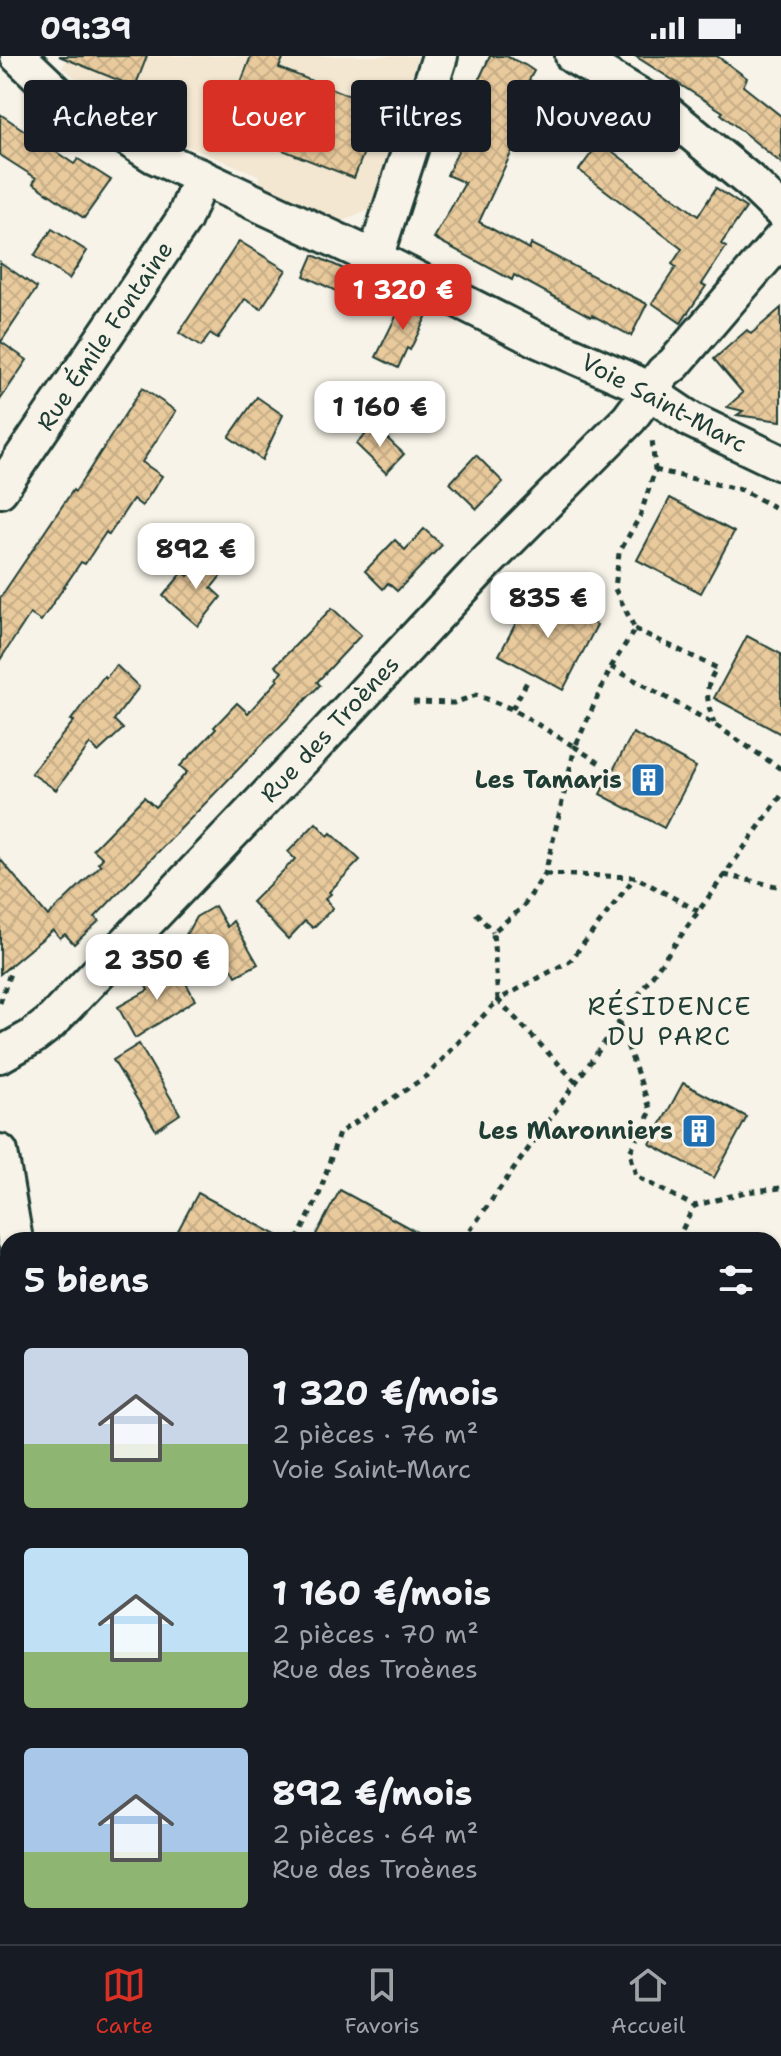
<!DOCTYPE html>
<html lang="fr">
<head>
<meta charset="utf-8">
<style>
	:root { --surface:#171b24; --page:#242831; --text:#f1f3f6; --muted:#9ea1a6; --line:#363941; --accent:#d93025 }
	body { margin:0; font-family:"Shantell Sans",sans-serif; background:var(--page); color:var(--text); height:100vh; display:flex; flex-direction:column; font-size:30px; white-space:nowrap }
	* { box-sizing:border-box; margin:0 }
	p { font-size:26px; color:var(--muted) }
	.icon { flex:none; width:44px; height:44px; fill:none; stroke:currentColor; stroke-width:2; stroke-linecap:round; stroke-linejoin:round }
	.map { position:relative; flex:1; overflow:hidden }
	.details { position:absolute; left:0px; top:1176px; width:782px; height:712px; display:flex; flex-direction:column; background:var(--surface); border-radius:24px 24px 0 0; box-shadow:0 2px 6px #0004 }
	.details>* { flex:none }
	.hud { position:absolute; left:24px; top:24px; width:734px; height:72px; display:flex; gap:16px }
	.price { position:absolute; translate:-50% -68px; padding:0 18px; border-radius:16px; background:#fff; color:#222; font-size:26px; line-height:52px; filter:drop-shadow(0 2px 4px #0008) }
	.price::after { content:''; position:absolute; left:50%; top:48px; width:24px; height:18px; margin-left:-12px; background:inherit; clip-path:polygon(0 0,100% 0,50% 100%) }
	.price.active { background:var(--accent); color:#fff }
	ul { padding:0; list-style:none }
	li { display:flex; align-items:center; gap:24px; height:200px; padding:0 24px }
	li span { display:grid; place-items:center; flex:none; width:224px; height:160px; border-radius:8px; color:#555 }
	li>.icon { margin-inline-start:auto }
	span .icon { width:96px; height:96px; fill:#fffc; stroke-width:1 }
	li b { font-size:34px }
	h2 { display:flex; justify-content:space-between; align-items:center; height:96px; padding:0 24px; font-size:34px }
	.chip { padding:0 28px; border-radius:8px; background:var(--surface); box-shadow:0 2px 6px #0004; font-size:28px; line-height:72px }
	.chip.active { background:var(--accent); color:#fff }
	.status { display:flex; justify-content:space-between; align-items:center; height:56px; padding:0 40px; background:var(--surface); direction:ltr }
	.status svg { height:22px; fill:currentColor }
	.dock { display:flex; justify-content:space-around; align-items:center; height:112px; border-top:2px solid var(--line); background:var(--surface); font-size:22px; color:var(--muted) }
	.dock a { display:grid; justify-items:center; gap:4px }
	.dock .active { color:var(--accent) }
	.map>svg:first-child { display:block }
</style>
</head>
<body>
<div class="status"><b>09:39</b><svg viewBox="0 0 49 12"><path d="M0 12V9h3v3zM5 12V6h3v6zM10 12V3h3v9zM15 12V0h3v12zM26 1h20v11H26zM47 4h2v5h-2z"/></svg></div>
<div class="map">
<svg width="781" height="1888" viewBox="0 0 781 1888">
	<defs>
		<pattern id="building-cross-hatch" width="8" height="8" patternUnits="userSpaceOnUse" patternTransform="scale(2)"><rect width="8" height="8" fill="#e9ca9c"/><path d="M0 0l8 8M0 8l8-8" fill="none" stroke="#c7ae87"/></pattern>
	</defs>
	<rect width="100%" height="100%" fill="#f7f3e8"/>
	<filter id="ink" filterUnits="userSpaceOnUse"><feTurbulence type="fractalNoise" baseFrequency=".0125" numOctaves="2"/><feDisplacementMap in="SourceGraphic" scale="16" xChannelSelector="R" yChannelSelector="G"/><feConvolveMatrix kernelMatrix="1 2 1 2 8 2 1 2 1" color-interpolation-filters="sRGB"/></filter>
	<g filter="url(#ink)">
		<!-- built -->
		<polygon fill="#f3e7d1" points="69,0 418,0 370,154 343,165 262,129 258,119 184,89 127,56 62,12"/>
		<!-- building -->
		<g fill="url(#building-cross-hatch)" stroke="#1f3d34" stroke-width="2">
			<polygon points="59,0 147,0 135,31"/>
			<polygon points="251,0 284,0 279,12 381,52 354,122 224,71"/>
			<polygon points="490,0 506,0 525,9 534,15 529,24 600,62 582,94 527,63 479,166 529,193 531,188 647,248 631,280 592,259 591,261 514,219 512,224 434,182 465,127 447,119 466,78 462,76 480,36 474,34"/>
			<polygon points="635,0 717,0 747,22 743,30 781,60 781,107 721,58 723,56"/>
			<polygon points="0,58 74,108 78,103 111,124 84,162 33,127 36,122 0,99"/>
			<polygon points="600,86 698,160 716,132 746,152 721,188 726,191 702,228 706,230 681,267 652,247 676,211 672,208 682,193 579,114"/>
			<polygon points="52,173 87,195 69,223 34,200"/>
			<polygon points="239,185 286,214 261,253 245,243 217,283 210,278 201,291 179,277"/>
			<polygon points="313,199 346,214 346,224 340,237 304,220"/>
			<polygon points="0,206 37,232 1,286 27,304 0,344"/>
			<polygon points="405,242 430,253 410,294 407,292 398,312 376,301"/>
			<polygon points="781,252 781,365 737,359 743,355 727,351 743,337 714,303 747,274 751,278"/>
			<polygon points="142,332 176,355 142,406 162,420 142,450 133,443 109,479 106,476 85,508 81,506 41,565 30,558 0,604 0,542 73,434 75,436"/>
			<polygon points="257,341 283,359 262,404 229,381"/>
			<polygon points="374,370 404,398 386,417 356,388"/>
			<polygon points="476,399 503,426 477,453 450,427"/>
			<polygon points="670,442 734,476 701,537 637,504"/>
			<polygon points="424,473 442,489 397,535 388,527 383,533 365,515 395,484 405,494"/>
			<polygon points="203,498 224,516 211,532 221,541 198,570 163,540 183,516 188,520"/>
			<polygon points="533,535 597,569 563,634 499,599"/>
			<polygon points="332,552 361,579 317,626 320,629 95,861 99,865 74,888 65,878 60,882 53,874 0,918 0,803 48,860 101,809 98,807 103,802 93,793 144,741 155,751 187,716 180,710 216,673 214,671 237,647 248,657 278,624 276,622 282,616 275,610"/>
			<polygon points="747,580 781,598 781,678 714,642"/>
			<polygon points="116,609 139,631 114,664 123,673 98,696 90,688 56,734 31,717 74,665 71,664 104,620 106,622"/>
			<polygon points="633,677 696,711 664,772 600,738"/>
			<polygon points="316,767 328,780 331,777 360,804 329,836 331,838 325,843 333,852 313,872 305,865 288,883 252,846 295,803 288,796"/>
			<polygon points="215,850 227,871 233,865 258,908 236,920 227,903 201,918 183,884 196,861"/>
			<polygon points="177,910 195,944 135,982 118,951 148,934 145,928"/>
			<polygon points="139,988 180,1058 156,1074 113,1004"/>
			<polygon points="683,1027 747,1061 714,1122 650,1088"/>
			<polygon points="340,1134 431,1184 313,1184"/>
			<polygon points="198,1137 286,1184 173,1184"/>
		</g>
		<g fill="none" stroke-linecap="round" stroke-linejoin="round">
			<defs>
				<g id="minor">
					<polyline points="18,0 58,38 153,99 375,202 536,283 636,327 691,364 781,407"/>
					<polyline points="573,0 665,55 751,126 781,155"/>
					<polyline points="375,202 440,0"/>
					<polyline points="0,434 184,163 201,121"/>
					<polyline points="0,999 32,981 50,967 311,694 481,512 629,363 664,316 674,308 781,183"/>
					<polyline points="0,1096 15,1184"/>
					<polyline points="0,1594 8,1585"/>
					<polyline points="774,1773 781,1776"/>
				</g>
			</defs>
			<!-- minor casing -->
			<use href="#minor" stroke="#1f3d34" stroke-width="40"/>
			<!-- path -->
			<g stroke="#1f3d34" stroke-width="5" stroke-dasharray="6 6" stroke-linecap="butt">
				<polyline points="655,414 742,434 781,455"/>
				<path d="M635,573L717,612C703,631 707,647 714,667"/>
				<polyline points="611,611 714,668 781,713"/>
				<polyline points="413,646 454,647 477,639 512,653 575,691 611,611 635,573 615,533 619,497 640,460 655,414 652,383"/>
				<polyline points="512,653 528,624"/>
				<polyline points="545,818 635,821 698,855"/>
				<polyline points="724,819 781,831"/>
				<polyline points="476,857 493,876"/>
				<polyline points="0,947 10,917 8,911"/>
				<polyline points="619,967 651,1055 630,1096 636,1120 694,1150 745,1136 781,1132"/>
				<polyline points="576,1026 498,944 570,905 635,821"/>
				<polyline points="297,1184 318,1142 339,1077 427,1020 498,944 493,876 523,851 545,818 575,691 601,708"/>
				<polyline points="463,1184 781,740"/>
				<polyline points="677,1184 694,1150"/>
				<polyline points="774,1391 781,1378"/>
			</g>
			<!-- minor -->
			<use href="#minor" stroke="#f7f3e8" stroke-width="34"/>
		</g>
	</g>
	<!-- icons -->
	<defs>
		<symbol id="building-square" viewBox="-11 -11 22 22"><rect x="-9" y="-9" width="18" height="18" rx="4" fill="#1f6fb2" stroke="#f7f3e8"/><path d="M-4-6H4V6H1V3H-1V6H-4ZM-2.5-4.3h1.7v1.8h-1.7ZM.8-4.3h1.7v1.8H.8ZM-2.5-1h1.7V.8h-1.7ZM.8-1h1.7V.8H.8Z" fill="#fff"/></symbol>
	</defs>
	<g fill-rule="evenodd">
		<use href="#building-square" x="628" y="704" width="40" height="40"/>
		<use href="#building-square" x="679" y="1055" width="40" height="40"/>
	</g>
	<g text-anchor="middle" stroke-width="7" stroke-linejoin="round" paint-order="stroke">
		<!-- street labels -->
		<g font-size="24" fill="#1f3d34" stroke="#f7f3e8">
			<text transform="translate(105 280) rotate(-56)" y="8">Rue Émile Fontaine</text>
			<text transform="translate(664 347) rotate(28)" y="8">Voie Saint-Marc</text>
			<text transform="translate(330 673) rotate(-47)" y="8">Rue des Troènes</text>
		</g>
		<!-- poi labels -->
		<g font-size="24" font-weight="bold" fill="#1f3d34" stroke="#f7f3e8" text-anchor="end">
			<text x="622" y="732">Les Tamaris</text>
			<text x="673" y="1083">Les Maronniers</text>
		</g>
		<!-- neighbourhood labels -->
		<g font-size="26" letter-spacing="2" fill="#1f3d34" stroke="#f7f3e8">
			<text x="670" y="959">RÉSIDENCE<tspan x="670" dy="30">DU PARC</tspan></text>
		</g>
	</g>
</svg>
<b class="price active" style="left:403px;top:276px">1 320 €</b>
<b class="price" style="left:380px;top:393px">1 160 €</b>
<b class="price" style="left:196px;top:535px">892 €</b>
<b class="price" style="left:548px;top:584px">835 €</b>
<b class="price" style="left:157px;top:946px">2 350 €</b>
<div class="hud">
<a class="chip">Acheter</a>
<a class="chip active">Louer</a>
<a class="chip">Filtres</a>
<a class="chip">Nouveau</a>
</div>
<section class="details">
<h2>5 biens<svg class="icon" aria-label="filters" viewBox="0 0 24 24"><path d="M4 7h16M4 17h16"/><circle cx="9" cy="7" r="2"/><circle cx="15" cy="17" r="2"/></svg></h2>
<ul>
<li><span style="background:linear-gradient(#c9d6e8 60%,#8fb573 0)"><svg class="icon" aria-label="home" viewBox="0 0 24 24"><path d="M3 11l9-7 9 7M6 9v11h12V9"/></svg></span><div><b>1 320 €/mois</b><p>2 pièces · 76 m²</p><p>Voie Saint-Marc</p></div></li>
<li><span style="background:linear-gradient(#bfe0f5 65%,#8fb573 0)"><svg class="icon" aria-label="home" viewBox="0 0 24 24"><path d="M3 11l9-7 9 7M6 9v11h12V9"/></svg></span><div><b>1 160 €/mois</b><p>2 pièces · 70 m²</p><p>Rue des Troènes</p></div></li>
<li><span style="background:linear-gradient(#a9c7e8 65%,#8fb573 0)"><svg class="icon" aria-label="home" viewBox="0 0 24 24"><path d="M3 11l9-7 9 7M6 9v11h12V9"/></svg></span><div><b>892 €/mois</b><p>2 pièces · 64 m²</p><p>Rue des Troènes</p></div></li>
</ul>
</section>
</div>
<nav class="dock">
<a class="active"><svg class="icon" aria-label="map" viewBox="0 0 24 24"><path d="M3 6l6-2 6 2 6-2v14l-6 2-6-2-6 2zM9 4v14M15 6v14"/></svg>Carte</a>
<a><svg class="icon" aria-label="saved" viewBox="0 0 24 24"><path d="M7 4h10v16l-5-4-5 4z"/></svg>Favoris</a>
<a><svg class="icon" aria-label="home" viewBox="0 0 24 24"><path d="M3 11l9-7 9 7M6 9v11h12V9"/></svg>Accueil</a>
</nav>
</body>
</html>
